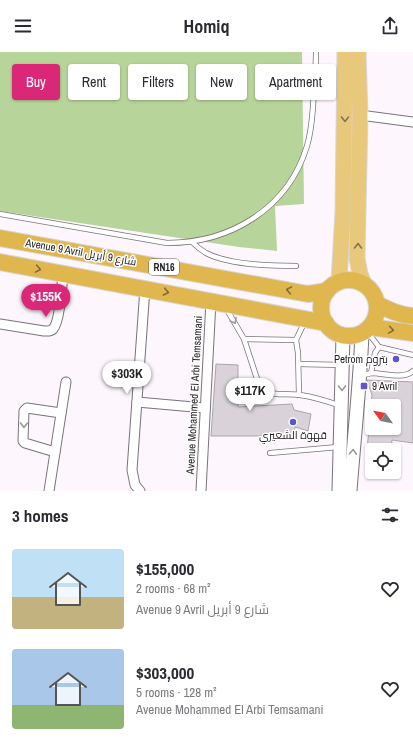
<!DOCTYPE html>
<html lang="en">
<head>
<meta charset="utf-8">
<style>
	:root { --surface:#fff; --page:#f2f2f3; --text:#2b2b33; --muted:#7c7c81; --accent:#db2777 }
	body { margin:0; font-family:"Archivo Narrow",Cairo,sans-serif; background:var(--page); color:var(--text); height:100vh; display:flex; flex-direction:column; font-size:15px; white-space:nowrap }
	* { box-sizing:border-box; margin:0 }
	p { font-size:13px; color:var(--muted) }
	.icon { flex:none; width:22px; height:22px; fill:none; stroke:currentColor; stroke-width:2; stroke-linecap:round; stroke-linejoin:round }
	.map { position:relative; height:439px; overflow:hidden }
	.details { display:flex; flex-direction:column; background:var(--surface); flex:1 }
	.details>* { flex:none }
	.guide { position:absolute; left:12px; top:12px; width:389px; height:36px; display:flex; gap:8px }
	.needle { width:26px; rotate:303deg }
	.controls { position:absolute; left:365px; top:347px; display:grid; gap:8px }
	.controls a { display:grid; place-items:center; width:36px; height:36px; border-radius:4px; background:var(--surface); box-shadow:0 1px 3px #0004; font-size:20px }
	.price { position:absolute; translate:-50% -34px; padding:0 9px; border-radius:14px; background:#fff; color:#222; font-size:13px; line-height:26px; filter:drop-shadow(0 1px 2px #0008) }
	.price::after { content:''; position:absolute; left:50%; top:24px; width:12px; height:9px; margin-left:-6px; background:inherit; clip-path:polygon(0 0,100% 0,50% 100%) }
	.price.on { background:var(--accent); color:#fff }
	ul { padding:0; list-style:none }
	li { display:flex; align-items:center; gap:12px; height:100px; padding:0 12px }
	li span { display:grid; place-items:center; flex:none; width:112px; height:80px; border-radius:4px; color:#555 }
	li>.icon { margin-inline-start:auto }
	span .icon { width:48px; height:48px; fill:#fffc; stroke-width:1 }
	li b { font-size:17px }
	h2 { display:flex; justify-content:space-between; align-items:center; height:48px; padding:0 12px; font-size:17px }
	.pill { padding:0 14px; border-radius:4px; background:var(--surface); box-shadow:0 1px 3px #0004; font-size:14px; line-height:36px }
	.pill.on { background:var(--accent); color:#fff }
	header { display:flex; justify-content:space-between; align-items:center; height:52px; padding:0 12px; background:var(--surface); font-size:18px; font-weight:700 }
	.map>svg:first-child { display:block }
</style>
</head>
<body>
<header><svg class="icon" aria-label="menu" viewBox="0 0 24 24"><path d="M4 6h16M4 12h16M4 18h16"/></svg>Homiq<svg class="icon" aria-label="share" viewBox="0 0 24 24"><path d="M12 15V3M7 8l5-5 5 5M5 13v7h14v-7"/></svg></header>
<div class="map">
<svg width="413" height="439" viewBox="0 0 413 439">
	<rect width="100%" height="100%" fill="#fdf6fc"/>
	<!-- green -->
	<polygon fill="#b7d49a" points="0,0 302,0 304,152 275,154 277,199 239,195 0,159"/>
	<!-- building -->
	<g fill="#d9d2d8" stroke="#aba5ab">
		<polygon points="216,312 238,313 238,355 292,352 294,358 311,362 308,379 295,375 293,384 211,384"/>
		<polygon points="367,328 413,330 413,391 392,388 391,398 367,398 369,376 394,376 394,354 371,354 372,343"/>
	</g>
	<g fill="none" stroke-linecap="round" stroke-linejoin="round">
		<defs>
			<g id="service">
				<path d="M0,162L167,191C230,191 288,157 307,94C311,81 312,68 313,55C314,37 316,18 316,0"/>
				<path d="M192,190C196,194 201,198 206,201C229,213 271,214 296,214"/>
				<path d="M226,256L244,287L260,336C271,345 287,341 300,343C314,345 327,349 341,354"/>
				<polyline points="366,278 379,295 413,303"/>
				<polyline points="244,287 296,288"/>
				<polyline points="299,312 342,313"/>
				<polyline points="371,321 375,301 379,295"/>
				<path d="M362,323C365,323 368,322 371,321C384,321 403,328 413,319"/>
				<polyline points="299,343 298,301 296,288 304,271"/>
				<polyline points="270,401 338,395"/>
			</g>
			<g id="minor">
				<polyline points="360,63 413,70"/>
				<path d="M0,272L44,279C47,279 50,280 53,277C60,270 62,232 63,221"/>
				<polyline points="137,350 205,356"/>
				<polyline points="55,400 25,391 23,389 24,359 27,356 61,361"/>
				<polyline points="49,439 66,330"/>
				<polyline points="140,439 135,433 132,418 145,236"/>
				<polyline points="201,439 211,249"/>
			</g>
			<g id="secondary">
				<polyline points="339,439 343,283"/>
				<path d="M350,439C354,386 360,334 362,281"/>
			</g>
			<g id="primary">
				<polyline points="358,0 360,63 357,206 360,222 364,232"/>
				<polyline points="339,230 343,160 345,0"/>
			</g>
			<g id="trunk">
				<polyline points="0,186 308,242 327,239"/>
				<polyline points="0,210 326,271"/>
				<circle cx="349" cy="256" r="28"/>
				<path d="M377,252C389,258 399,263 413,264"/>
				<polyline points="370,275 413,281"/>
			</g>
		</defs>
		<!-- service casing -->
		<use href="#service" stroke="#797479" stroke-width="6"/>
		<!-- minor casing -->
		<use href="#minor" stroke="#797479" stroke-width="11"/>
		<!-- secondary casing -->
		<use href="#secondary" stroke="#797479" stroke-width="15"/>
		<!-- primary casing -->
		<use href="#primary" stroke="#d7d7d7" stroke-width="17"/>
		<!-- trunk casing -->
		<use href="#trunk" stroke="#d7d7d7" stroke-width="18"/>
		<!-- service -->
		<use href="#service" stroke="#fff" stroke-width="4.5"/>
		<!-- minor -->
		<use href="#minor" stroke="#fff" stroke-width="9"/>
		<!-- secondary -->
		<use href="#secondary" stroke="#fff" stroke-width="13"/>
		<!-- primary -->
		<use href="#primary" stroke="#e8c87b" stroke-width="15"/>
		<!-- trunk -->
		<use href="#trunk" stroke="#e0b64f" stroke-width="16"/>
	</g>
	<!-- one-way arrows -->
	<defs><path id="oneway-chevron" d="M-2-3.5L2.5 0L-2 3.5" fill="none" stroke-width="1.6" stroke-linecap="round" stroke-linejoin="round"/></defs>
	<g stroke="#84744e">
		<use href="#oneway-chevron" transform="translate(345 67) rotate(91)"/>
		<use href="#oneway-chevron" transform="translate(358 194) rotate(-89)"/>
	</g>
	<g stroke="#806a38">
		<use href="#oneway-chevron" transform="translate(38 217) rotate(10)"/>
		<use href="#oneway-chevron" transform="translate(289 238) rotate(-170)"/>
		<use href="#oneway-chevron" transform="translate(166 240) rotate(11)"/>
		<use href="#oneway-chevron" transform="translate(391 278) rotate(9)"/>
	</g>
	<g stroke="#9b9a9b">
		<use href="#oneway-chevron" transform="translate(234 269) rotate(60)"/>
		<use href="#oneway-chevron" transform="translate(342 336) rotate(89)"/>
		<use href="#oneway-chevron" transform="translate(24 373) rotate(91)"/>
		<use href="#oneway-chevron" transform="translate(353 400) rotate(-87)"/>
	</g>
	<!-- markers -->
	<g fill="#5d55cd" stroke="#fff" stroke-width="1.5">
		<circle cx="396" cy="307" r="4"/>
		<rect x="360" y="330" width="8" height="8" rx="2"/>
		<circle cx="293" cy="370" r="4"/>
	</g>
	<g text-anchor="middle" stroke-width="3" stroke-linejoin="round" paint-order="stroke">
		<!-- shield labels -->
		<rect fill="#fff" stroke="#646264" stroke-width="1" x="149" y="207" width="30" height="16" rx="3"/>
		<g font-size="10" font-weight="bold" fill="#211f21">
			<text x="164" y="219">RN16</text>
		</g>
		<!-- street labels -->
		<g font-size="11" fill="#211f21" stroke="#fff">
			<text transform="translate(81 200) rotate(10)" y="4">Avenue 9 Avril شارع 9 أبريل</text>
			<text transform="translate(194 343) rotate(-87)" y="4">Avenue Mohammed El Arbi Temsamani</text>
		</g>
		<!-- poi labels -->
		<g font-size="11" fill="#211f21" stroke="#fff" text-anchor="end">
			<text x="388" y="311">Petrom بتروم</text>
			<text x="372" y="338" text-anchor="start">9 Avril</text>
			<text x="293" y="387" text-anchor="middle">قهوة الشعيري</text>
		</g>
	</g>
</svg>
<div class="controls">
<a><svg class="needle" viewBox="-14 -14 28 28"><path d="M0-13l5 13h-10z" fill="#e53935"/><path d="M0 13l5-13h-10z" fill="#7c7c81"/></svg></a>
<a><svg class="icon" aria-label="locate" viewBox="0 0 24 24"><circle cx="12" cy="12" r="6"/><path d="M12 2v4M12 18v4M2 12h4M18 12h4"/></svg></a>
</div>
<b class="price on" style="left:46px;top:266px">$155K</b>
<b class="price" style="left:127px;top:343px">$303K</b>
<b class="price" style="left:250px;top:360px">$117K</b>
<div class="guide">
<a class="pill on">Buy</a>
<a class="pill">Rent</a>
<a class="pill">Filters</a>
<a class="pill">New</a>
<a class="pill">Apartment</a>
</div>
</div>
<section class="details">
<h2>3 homes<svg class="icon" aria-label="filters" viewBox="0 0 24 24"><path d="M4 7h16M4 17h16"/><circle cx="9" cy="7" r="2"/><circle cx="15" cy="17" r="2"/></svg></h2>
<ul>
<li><span style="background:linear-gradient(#bfe0f5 60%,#c2b280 0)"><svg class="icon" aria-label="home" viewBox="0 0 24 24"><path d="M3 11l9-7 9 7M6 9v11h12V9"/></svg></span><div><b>$155,000</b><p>2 rooms · 68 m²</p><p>Avenue 9 Avril شارع 9 أبريل</p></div><svg class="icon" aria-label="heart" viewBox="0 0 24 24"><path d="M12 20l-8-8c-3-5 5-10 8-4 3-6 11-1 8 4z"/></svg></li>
<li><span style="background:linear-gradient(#a9c7e8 70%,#8fb573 0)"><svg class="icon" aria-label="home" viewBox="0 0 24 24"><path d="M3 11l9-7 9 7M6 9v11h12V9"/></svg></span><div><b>$303,000</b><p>5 rooms · 128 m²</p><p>Avenue Mohammed El Arbi Temsamani</p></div><svg class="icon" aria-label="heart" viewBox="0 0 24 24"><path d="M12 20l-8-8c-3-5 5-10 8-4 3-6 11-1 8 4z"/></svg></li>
</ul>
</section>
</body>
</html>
